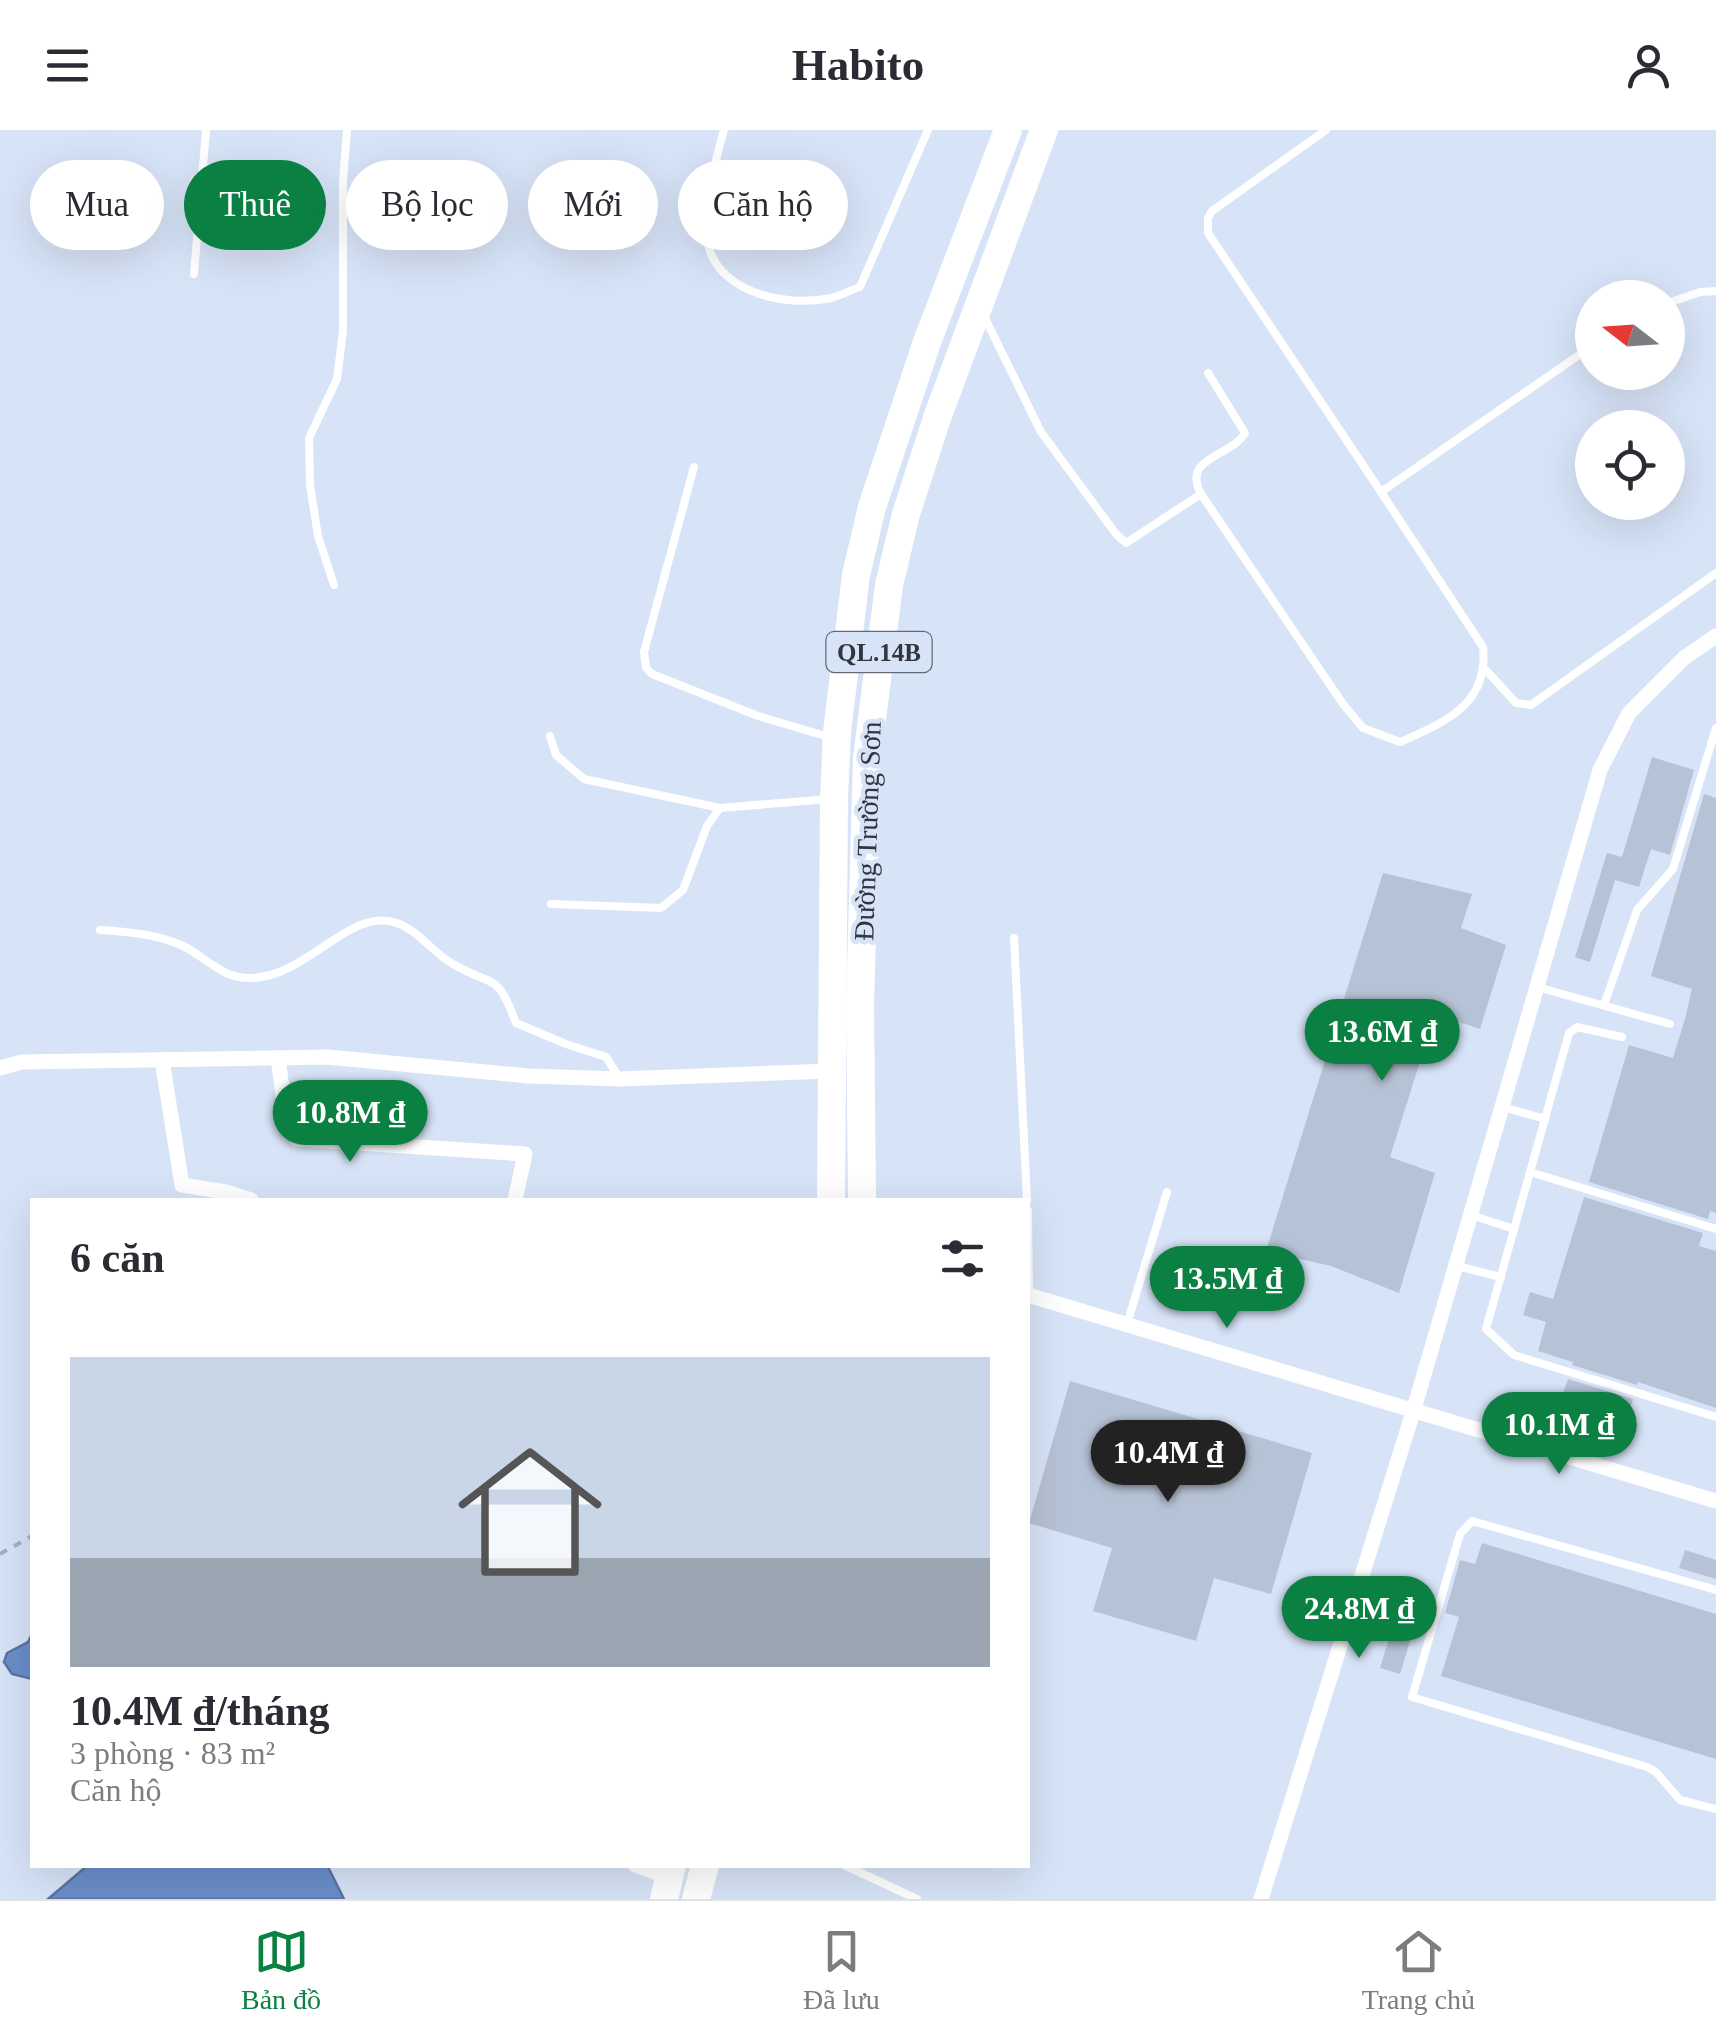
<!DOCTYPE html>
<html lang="vi">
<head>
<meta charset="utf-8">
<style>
	:root { --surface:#fff; --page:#f2f2f3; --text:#2b2b33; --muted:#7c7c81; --line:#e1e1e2; --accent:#0b8043 }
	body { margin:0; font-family:"Times New Roman",serif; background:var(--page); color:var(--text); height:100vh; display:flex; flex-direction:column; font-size:38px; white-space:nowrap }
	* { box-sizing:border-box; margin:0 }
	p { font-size:32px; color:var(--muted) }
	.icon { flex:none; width:55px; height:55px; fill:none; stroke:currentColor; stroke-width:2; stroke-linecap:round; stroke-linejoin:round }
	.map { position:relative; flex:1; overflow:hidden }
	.side { position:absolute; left:30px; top:1068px; width:1000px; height:670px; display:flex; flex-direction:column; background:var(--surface); border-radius:0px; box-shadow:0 10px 40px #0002 }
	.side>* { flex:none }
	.guide { position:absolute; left:30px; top:30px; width:1000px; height:90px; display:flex; gap:20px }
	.needle { width:65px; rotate:287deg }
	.buttons { position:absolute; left:1575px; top:150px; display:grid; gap:20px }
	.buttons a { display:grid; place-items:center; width:110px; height:110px; border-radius:50%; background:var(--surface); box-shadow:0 10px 40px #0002; font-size:50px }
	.price { position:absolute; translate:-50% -85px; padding:0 22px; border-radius:35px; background:var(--accent); color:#fff; font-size:32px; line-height:65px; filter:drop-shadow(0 2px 5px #0008) }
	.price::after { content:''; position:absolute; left:50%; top:60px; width:30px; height:22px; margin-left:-15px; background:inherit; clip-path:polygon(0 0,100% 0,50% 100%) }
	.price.current { background:#222; color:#fff }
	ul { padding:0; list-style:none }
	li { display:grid; align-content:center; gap:20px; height:530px; padding:0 40px }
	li+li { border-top:2px solid var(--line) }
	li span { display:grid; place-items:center; height:310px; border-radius:0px; color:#555 }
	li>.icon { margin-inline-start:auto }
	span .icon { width:180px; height:180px; fill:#fffc; stroke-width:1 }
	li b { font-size:42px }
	h2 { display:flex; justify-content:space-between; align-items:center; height:120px; padding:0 40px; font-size:42px }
	.pill { padding:0 35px; border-radius:45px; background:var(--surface); box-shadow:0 10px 40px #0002; font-size:35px; line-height:90px }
	.pill.current { background:var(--accent); color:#fff }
	header { display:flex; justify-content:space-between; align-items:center; height:130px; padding:0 40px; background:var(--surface); font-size:45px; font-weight:800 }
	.menu { display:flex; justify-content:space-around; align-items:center; height:140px; border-top:2px solid var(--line); background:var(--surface); font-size:28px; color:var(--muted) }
	.menu a { display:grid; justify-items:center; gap:5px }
	.menu .current { color:var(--accent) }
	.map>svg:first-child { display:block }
</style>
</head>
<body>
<header><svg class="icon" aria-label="menu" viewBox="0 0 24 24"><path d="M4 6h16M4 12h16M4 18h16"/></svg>Habito<svg class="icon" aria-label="person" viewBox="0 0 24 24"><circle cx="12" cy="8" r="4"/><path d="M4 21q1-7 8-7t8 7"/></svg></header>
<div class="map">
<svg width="1716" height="1769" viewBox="0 0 1716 1769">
	<rect width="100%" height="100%" fill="#d7e3f7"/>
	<!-- water -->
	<g fill="#6a8eca" stroke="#5974a0" stroke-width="2.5">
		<polygon points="32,1504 32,1549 12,1544 4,1532 7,1523 28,1512"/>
		<polygon points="88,1735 327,1735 344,1769 48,1769"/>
	</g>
	<!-- building -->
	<g fill="#b6c2d5">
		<polygon points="1652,627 1694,640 1670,725 1651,719 1639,757 1615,750 1590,832 1575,827 1607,723 1622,727"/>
		<polygon points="1704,664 1716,668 1716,1083 1710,1081 1708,1089 1589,1052 1629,915 1673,928 1685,889 1692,859 1651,846"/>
		<polygon points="1383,743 1472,764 1461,798 1506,815 1480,899 1435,884 1390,1027 1435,1043 1399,1163 1331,1136 1266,1121"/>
		<polygon points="1584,1067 1703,1103 1699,1116 1716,1121 1716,1278 1638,1252 1637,1255 1572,1235 1573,1232 1538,1221 1546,1192 1523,1185 1530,1162 1553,1169"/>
		<polygon points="1568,1249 1633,1269 1629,1283 1563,1263"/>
		<polygon points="1070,1251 1312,1323 1271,1464 1214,1448 1196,1511 1093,1481 1112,1418 1029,1393"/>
		<polygon points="1482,1413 1716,1484 1716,1629 1441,1546 1459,1487 1445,1483 1460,1430 1475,1434"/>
		<polygon points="1685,1420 1716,1430 1716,1449 1679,1438"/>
		<polygon points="1395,1489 1415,1495 1400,1544 1380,1538"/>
	</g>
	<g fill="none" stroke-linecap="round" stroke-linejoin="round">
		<!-- path -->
		<polyline stroke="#a5afbf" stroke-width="4" stroke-dasharray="8 8" stroke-linecap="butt" points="0,1424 32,1406"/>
		<!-- lane -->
		<g stroke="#fff" stroke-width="8">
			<path d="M724,0C715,32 704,73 707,107C712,162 785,178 831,168C840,166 850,160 860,157L928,0"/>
			<polyline points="1326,0 1212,81 1208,88 1208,103 1381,362 1592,216"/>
			<polyline points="194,144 206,0"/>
			<polyline points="1668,173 1700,162 1716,161"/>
			<path d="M983,184L1041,302L1116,404L1126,413L1201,364L1343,574L1363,598L1400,612C1446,592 1489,574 1483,517L1381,362"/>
			<polyline points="694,337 644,522 646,538 652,544 758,586 832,608"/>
			<path d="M1201,364C1181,327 1231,327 1245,303L1208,243"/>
			<polyline points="334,455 318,406 310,355 309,308 337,249 343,201 343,51 347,0"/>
			<polyline points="1486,540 1516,573 1531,575 1716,443"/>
			<polyline points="550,606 556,625 584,649 720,678"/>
			<polyline points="551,774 661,778 683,760 707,696 720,678 829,669"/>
			<path d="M100,800C128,802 157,804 183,816C206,827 222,849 251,848C308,847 350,776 397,793C419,801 433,823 453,834C494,858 497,841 516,893L566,914L606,927L620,949"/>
			<polyline points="1014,808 1027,1070"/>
			<polyline points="1537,857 1670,894"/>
			<polyline points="1604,875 1637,780 1673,739 1716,598"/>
			<polyline points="1622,907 1577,897 1569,903 1486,1199 1514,1225 1716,1287"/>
			<polyline points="1503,977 1545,989"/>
			<polyline points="1530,1042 1716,1099"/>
			<polyline points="1028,1081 1029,1166"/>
			<polyline points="1471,1085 1514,1099"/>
			<polyline points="1457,1136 1501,1147"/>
			<polyline points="1127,1194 1167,1062"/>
			<polyline points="1716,1460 1472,1391 1460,1404 1412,1567 1647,1637 1656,1642 1680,1670 1716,1679"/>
			<polyline points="844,1735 917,1769"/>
		</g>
		<!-- street -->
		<g stroke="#fff" stroke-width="15">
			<polyline points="278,928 287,994 297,1009 525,1024 515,1070"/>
			<polyline points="162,930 182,1055 226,1062 251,1070"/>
			<polyline points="0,938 22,932 327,927 529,946 620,949 831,941"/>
			<polyline points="1028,1165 1716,1371"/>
			<polyline points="635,1735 669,1747"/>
			<polyline points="1261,1769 1414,1279 1600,640 1629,583 1684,528 1716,506"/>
		</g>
		<!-- highway -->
		<g stroke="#fff" stroke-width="28">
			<polyline points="831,1070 834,669 837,602 856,445 872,377 927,212 1008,0"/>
			<polyline points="862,1070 860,875 867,628 889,455 906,384 937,288 1044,0"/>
			<polyline points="664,1769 672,1735"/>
			<polyline points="696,1769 705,1735"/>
		</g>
	</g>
	<g text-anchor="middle" stroke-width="9" stroke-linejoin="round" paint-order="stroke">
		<!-- shield labels -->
		<rect fill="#d7e3f7" stroke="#636a76" stroke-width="2.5" x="826.5" y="502" width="105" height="40" rx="8"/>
		<g font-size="25" font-weight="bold" fill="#31363e">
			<text x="879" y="531">QL.14B</text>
		</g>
		<!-- street labels -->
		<g font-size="28" fill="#31363e" stroke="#d7e3f7">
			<text transform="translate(867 701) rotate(-88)" y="10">Đường Trường Sơn</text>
		</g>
	</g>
</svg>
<div class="buttons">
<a><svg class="needle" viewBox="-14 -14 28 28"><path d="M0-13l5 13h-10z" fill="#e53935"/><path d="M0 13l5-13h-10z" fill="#7c7c81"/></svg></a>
<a><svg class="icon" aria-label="locate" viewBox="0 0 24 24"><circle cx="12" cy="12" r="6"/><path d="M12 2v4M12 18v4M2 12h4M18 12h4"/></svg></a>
</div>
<b class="price" style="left:1382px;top:954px">13.6M ₫</b>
<b class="price" style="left:350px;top:1035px">10.8M ₫</b>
<b class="price" style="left:1227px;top:1201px">13.5M ₫</b>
<b class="price" style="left:1559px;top:1347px">10.1M ₫</b>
<b class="price current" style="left:1168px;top:1375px">10.4M ₫</b>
<b class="price" style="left:1359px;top:1531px">24.8M ₫</b>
<div class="guide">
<a class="pill">Mua</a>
<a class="pill current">Thuê</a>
<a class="pill">Bộ lọc</a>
<a class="pill">Mới</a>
<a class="pill">Căn hộ</a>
</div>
<section class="side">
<h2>6 căn<svg class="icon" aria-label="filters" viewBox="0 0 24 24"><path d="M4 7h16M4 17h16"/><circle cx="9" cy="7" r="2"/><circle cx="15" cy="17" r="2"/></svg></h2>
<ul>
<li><span style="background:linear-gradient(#c9d6e8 65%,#9aa5b1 0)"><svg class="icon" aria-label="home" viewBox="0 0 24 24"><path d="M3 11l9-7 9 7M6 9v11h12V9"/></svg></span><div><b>10.4M ₫/tháng</b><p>3 phòng · 83 m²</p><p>Căn hộ</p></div></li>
</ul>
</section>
</div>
<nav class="menu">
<a class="current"><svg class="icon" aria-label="map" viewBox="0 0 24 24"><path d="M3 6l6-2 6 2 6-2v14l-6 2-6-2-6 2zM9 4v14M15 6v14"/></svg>Bản đồ</a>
<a><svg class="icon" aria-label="saved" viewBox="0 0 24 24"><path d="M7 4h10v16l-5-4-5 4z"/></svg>Đã lưu</a>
<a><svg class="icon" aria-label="home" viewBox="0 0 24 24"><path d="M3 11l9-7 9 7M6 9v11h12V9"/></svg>Trang chủ</a>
</nav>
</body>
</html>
